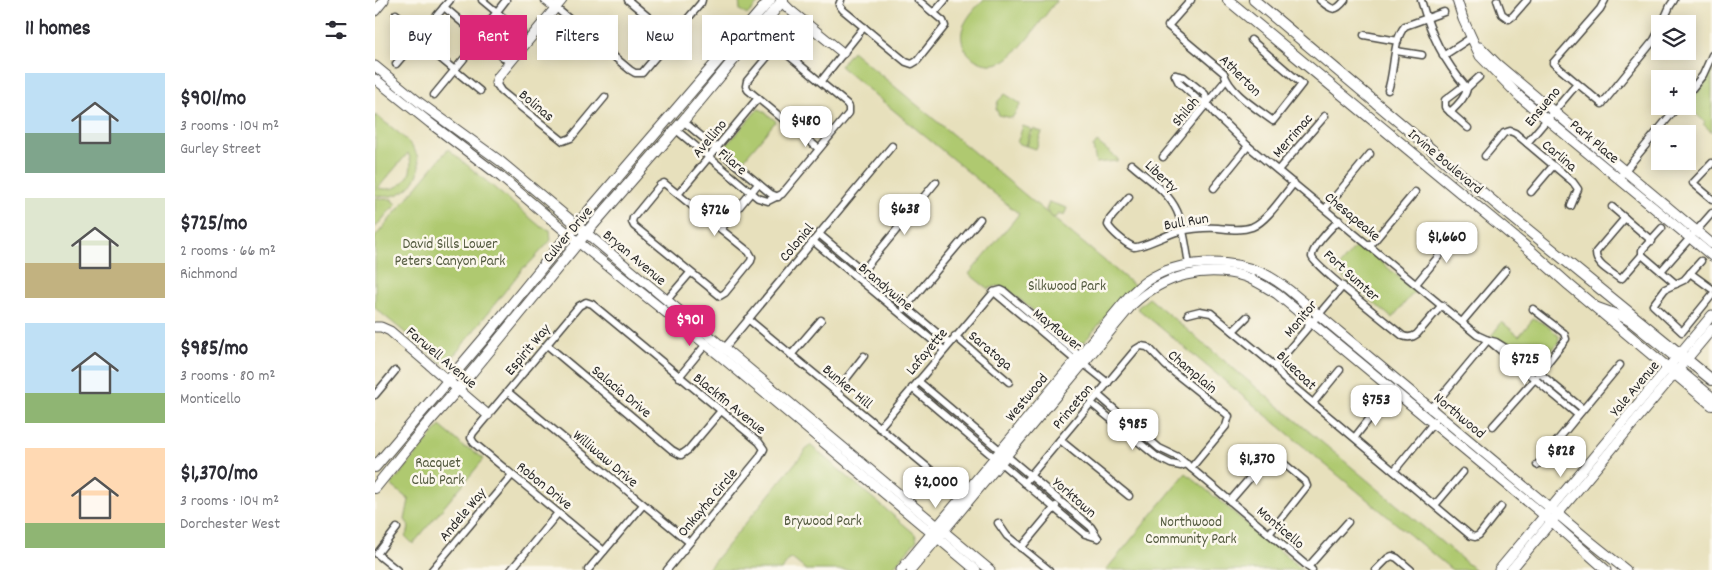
<!DOCTYPE html>
<html lang="en">
<head>
<meta charset="utf-8">
<style>
	:root { --surface:#fff; --page:#f7f7f7; --text:#2b2b33; --muted:#7c7c81; --accent:#db2777 }
	body { margin:0; font-family:Dekko,sans-serif; background:var(--page); color:var(--text); height:100vh; display:flex; flex-direction:column; font-size:19px; white-space:nowrap }
	* { box-sizing:border-box; margin:0 }
	p { font-size:16px; color:var(--muted) }
	.icon { flex:none; width:28px; height:28px; fill:none; stroke:currentColor; stroke-width:2; stroke-linecap:round; stroke-linejoin:round }
	.map { position:relative; flex:1; overflow:hidden }
	.side { display:flex; flex-direction:column; background:var(--surface); width:375px }
	.side>* { flex:none }
	.hud { position:absolute; left:15px; top:15px; width:475px; height:45px; display:flex; gap:10px }
	.buttons { position:absolute; left:1276px; top:15px; display:grid; gap:10px }
	.buttons a { display:grid; place-items:center; width:45px; height:45px; border-radius:0px; background:var(--surface); box-shadow:0 2px 12px #0003; font-size:25px }
	.price { position:absolute; translate:-50% -42px; padding:0 11px; border-radius:10px; background:#fff; color:#222; font-size:16px; line-height:32px; filter:drop-shadow(0 1px 2px #0008) }
	.price::after { content:''; position:absolute; left:50%; top:30px; width:15px; height:11px; margin-left:-8px; background:inherit; clip-path:polygon(0 0,100% 0,50% 100%) }
	.price.selected { background:var(--accent); color:#fff }
	ul { padding:0; list-style:none }
	li { display:flex; align-items:center; gap:15px; height:125px; padding:0 25px }
	li span { display:grid; place-items:center; flex:none; width:140px; height:100px; border-radius:0px; color:#555 }
	li>.icon { margin-inline-start:auto }
	span .icon { width:60px; height:60px; fill:#fffc; stroke-width:1 }
	li b { font-size:21px }
	h2 { display:flex; justify-content:space-between; align-items:center; height:60px; padding:0 25px; font-size:21px }
	.chip { padding:0 18px; border-radius:0px; background:var(--surface); box-shadow:0 2px 12px #0003; font-size:18px; line-height:45px }
	.chip.selected { background:var(--accent); color:#fff }
	main { display:flex; flex:1; min-height:0 }
	.map>svg:first-child { display:block }
</style>
</head>
<body>
<main>
<section class="side">
<h2>11 homes<svg class="icon" aria-label="filters" viewBox="0 0 24 24"><path d="M4 7h16M4 17h16"/><circle cx="9" cy="7" r="2"/><circle cx="15" cy="17" r="2"/></svg></h2>
<ul>
<li><span style="background:linear-gradient(#bfe0f5 60%,#7fa58c 0)"><svg class="icon" aria-label="home" viewBox="0 0 24 24"><path d="M3 11l9-7 9 7M6 9v11h12V9"/></svg></span><div><b>$901/mo</b><p>3 rooms · 104 m²</p><p>Gurley Street</p></div></li>
<li><span style="background:linear-gradient(#dfe7d0 65%,#c2b280 0)"><svg class="icon" aria-label="home" viewBox="0 0 24 24"><path d="M3 11l9-7 9 7M6 9v11h12V9"/></svg></span><div><b>$725/mo</b><p>2 rooms · 66 m²</p><p>Richmond</p></div></li>
<li><span style="background:linear-gradient(#bfe0f5 70%,#8fb573 0)"><svg class="icon" aria-label="home" viewBox="0 0 24 24"><path d="M3 11l9-7 9 7M6 9v11h12V9"/></svg></span><div><b>$985/mo</b><p>3 rooms · 80 m²</p><p>Monticello</p></div></li>
<li><span style="background:linear-gradient(#ffd9b3 75%,#8fb573 0)"><svg class="icon" aria-label="home" viewBox="0 0 24 24"><path d="M3 11l9-7 9 7M6 9v11h12V9"/></svg></span><div><b>$1,370/mo</b><p>3 rooms · 104 m²</p><p>Dorchester West</p></div></li>
</ul>
</section>
<div class="map">
<svg width="1337" height="570" viewBox="0 0 1337 570">
	<rect width="100%" height="100%" fill="#fbf7ec"/>
	<filter id="ink" filterUnits="userSpaceOnUse"><feTurbulence type="fractalNoise" baseFrequency=".02" numOctaves="2"/><feDisplacementMap in="SourceGraphic" scale="10" xChannelSelector="R" yChannelSelector="G"/><feConvolveMatrix kernelMatrix="1 2 1 2 8 2 1 2 1" color-interpolation-filters="sRGB"/></filter>
	<filter id="wash" filterUnits="userSpaceOnUse"><feTurbulence type="fractalNoise" baseFrequency=".0096" numOctaves="4" result="noise"/><feDisplacementMap in="SourceGraphic" scale="20" xChannelSelector="R" yChannelSelector="G"/><feGaussianBlur stdDeviation="1.12" result="paint"/><feColorMatrix in="noise" values="0 0 0 0 0 0 0 0 0 0 0 0 0 0 0 0 0 1.4 0 .05"/><feComposite in="paint" operator="in"/></filter>
	<g filter="url(#wash)">
		<rect width="100%" height="100%" fill="#e7e0bc"/>
		<!-- green -->
		<g fill="#afc96f" stroke="#6d7a4d" fill-rule="evenodd">
			<polygon points="364,0 386,0 372,15 365,10"/>
			<path d="M608,0H682C669,16 645,53 629,61C606,73 578,49 589,25C593,16 601,7 608,0Z"/>
			<polygon points="477,51 760,286 748,297 709,342 699,344 631,288 622,286 613,289 594,274 644,214 465,66"/>
			<polygon points="1337,70 1337,132 1328,124 1330,122 1312,106 1329,84"/>
			<polygon points="630,94 646,104 637,118 624,115 621,109 623,101"/>
			<polygon points="383,109 387,110 401,121 365,164 350,152 349,148"/>
			<path d="M0,115C12,124 33,138 40,151C55,178 26,203 0,195ZM33,153C43,174 25,194 3,188Z"/>
			<polygon points="648,126 656,129 651,146 642,143"/>
			<polygon points="658,129 667,132 661,149 652,146"/>
			<polygon points="722,142 743,159 742,161 721,163 718,147"/>
			<polygon points="73,149 166,227 175,230 176,240 152,266 149,267 74,362 67,363 0,308 0,237"/>
			<polygon points="0,197 7,199 17,199 18,202 21,203 20,207 16,209 0,228"/>
			<polygon points="674,202 692,208 689,216 683,214 680,218 677,217 671,210"/>
			<polygon points="984,243 1040,291 1017,318 960,271"/>
			<polygon points="774,298 1100,570 1077,570 762,308"/>
			<polygon points="1158,319 1170,324 1184,336 1183,343 1167,361 1155,362 1134,345 1116,336 1127,322 1144,336"/>
			<path d="M65,426L83,441L88,447L97,450L109,459L38,544L30,536C35,531 35,525 30,520L34,500L16,485Z"/>
			<polygon points="435,445 540,534 542,540 516,570 431,570 416,558 406,570 332,570"/>
			<polygon points="811,473 928,570 731,570"/>
		</g>
	</g>
	<g filter="url(#ink)">
		<g fill="none" stroke-linecap="round" stroke-linejoin="round">
			<defs>
				<g id="street">
					<polyline points="107,0 147,33"/>
					<polyline points="253,0 297,37"/>
					<polyline points="466,0 464,5 468,10 531,62 537,64 542,61 570,26 568,21 543,0"/>
					<path d="M816,0L793,26L849,73C855,93 881,108 898,121L927,84L876,40"/>
					<path d="M945,0C957,10 960,13 970,0"/>
					<path d="M1046,0C1056,35 1068,60 1092,88C1091,97 1082,106 1075,112L1093,128"/>
					<polyline points="1122,0 1127,14 1134,19 1138,16 1152,0"/>
					<polyline points="1230,0 1225,9 1178,63 1227,104 1279,40 1285,29"/>
					<polyline points="69,7 135,63"/>
					<polyline points="181,8 255,70 260,73 267,73 326,3 327,0"/>
					<polyline points="559,13 570,0"/>
					<polyline points="21,14 46,34"/>
					<polyline points="1287,24 1295,6 1299,0"/>
					<polyline points="989,35 1023,41"/>
					<polyline points="103,36 131,0"/>
					<polyline points="42,39 105,91"/>
					<polyline points="1021,51 1047,55"/>
					<polyline points="1068,56 1097,37"/>
					<polyline points="21,64 75,0"/>
					<polyline points="800,75 804,83 823,100 832,104 842,116 873,146 1102,335 1113,340 1121,342 1145,357 1208,409"/>
					<polyline points="800,75 809,77 830,94 832,104"/>
					<polyline points="446,81 489,27"/>
					<polyline points="121,83 126,91 188,141 196,138 230,97"/>
					<path d="M1013,90C1020,71 1017,41 1030,26L1069,12"/>
					<polyline points="59,95 106,38"/>
					<polyline points="1312,95 1328,75 1337,55"/>
					<polyline points="1075,112 1070,107 1070,100 1086,88 1092,88 1104,77"/>
					<polyline points="308,121 396,194 403,197"/>
					<polyline points="300,129 383,198 393,201 407,194 474,113 474,107 472,104 407,50 402,48 398,50 372,81 371,86 373,90 444,149"/>
					<polyline points="1152,143 1202,84"/>
					<polyline points="1110,156 1129,133 1135,131 1140,133 1198,182 1203,189 1196,206"/>
					<polyline points="788,157 851,80"/>
					<polyline points="1337,163 1318,183 1337,199"/>
					<path d="M756,164C772,178 793,191 802,211C809,227 811,247 814,265"/>
					<polyline points="903,170 950,116"/>
					<polyline points="1243,179 1303,106"/>
					<polygon points="289,183 374,252 377,257 376,261 350,293 345,296 259,226 257,222 258,218 285,185"/>
					<polyline points="839,188 873,146"/>
					<polyline points="1156,192 1178,166"/>
					<polyline points="304,193 383,98"/>
					<path d="M754,197L735,219L733,225C736,231 752,245 759,247C765,248 792,235 801,232C815,229 829,227 843,228C854,229 866,231 877,227C892,221 908,196 919,183"/>
					<polyline points="1237,207 1277,241"/>
					<polyline points="950,209 995,154"/>
					<path d="M1250,218L1221,252C1220,265 1235,271 1245,279L1247,278L1267,255V250L1287,228"/>
					<path d="M964,220C957,227 936,248 937,257C939,266 1016,326 1028,336C1033,338 1037,338 1042,334L1067,305"/>
					<polyline points="346,229 383,184"/>
					<polyline points="444,234 574,343"/>
					<polyline points="438,241 569,350"/>
					<polyline points="995,246 1040,192"/>
					<polyline points="1267,255 1301,284"/>
					<polyline points="1326,261 1309,280 1290,289 1278,305 1307,332 1337,295"/>
					<polyline points="1286,271 1337,213"/>
					<polyline points="486,273 561,182"/>
					<polyline points="1315,273 1337,289"/>
					<polyline points="1041,284 1085,230"/>
					<polyline points="619,292 626,290 630,292 704,355 708,363 733,383"/>
					<polyline points="619,292 700,360 704,362"/>
					<polyline points="291,301 315,273"/>
					<polyline points="529,309 605,219"/>
					<polyline points="813,314 825,311 836,313 900,366 908,378 1096,536 1100,537 1104,535 1126,507"/>
					<polyline points="373,319 557,471"/>
					<polyline points="1087,322 1131,270"/>
					<polyline points="858,331 872,317"/>
					<polyline points="580,336 634,382"/>
					<polyline points="1113,340 1203,415"/>
					<polyline points="172,345 297,450 306,455 313,450 345,412"/>
					<polyline points="348,350 517,146"/>
					<polyline points="416,355 446,320"/>
					<polyline points="900,366 968,286"/>
					<polyline points="304,377 332,343"/>
					<polyline points="543,381 716,527 723,538"/>
					<polyline points="537,388 710,534 723,538"/>
					<polyline points="133,392 314,542"/>
					<polyline points="461,392 489,356"/>
					<polyline points="0,395 20,371"/>
					<polyline points="723,395 784,448 803,457 937,570"/>
					<polyline points="716,403 782,457 796,464 806,466 812,464"/>
					<polyline points="938,403 965,370"/>
					<polyline points="1055,410 1113,340"/>
					<polyline points="1118,426 1159,380 1191,339 1189,333 1158,309"/>
					<polyline points="504,428 619,292"/>
					<polyline points="765,436 776,423"/>
					<polyline points="980,437 1005,405"/>
					<polyline points="685,440 754,496"/>
					<polyline points="1162,465 1245,365"/>
					<polyline points="1019,471 1060,421"/>
					<polyline points="649,483 761,349 766,346 772,347 776,350 791,366 854,416 851,426 816,468"/>
					<polyline points="855,501 893,457 897,455 901,457 930,481 932,486 894,534"/>
					<polyline points="1060,505 1088,472"/>
					<polyline points="623,523 632,536 674,570"/>
					<polyline points="646,548 681,506"/>
					<polyline points="229,551 99,443 96,438 98,433 204,306 211,302 217,304 384,442 389,449 384,458 292,570"/>
					<polyline points="933,567 973,522"/>
					<polyline points="22,570 2,554 22,528"/>
					<polyline points="57,570 137,475"/>
					<polyline points="136,570 183,513"/>
					<polyline points="213,570 268,505"/>
					<polyline points="1001,570 1013,558 1017,556 1022,558 1036,570"/>
				</g>
				<g id="secondary">
					<polyline points="171,0 181,8"/>
					<polyline points="405,0 415,10 468,53"/>
					<polyline points="1082,0 1088,19 1105,56 1145,97 1337,256"/>
					<polyline points="0,11 9,0"/>
					<polyline points="1105,47 1122,64 1337,244"/>
					<polyline points="0,66 45,103 125,161 615,570"/>
					<polyline points="0,79 55,123 126,177 203,242 344,355 601,570"/>
					<polyline points="121,83 123,77 187,0"/>
					<polyline points="1221,307 1246,316 1255,321 1301,358 1307,359"/>
					<polyline points="0,327 6,327 15,331 113,415"/>
					<polyline points="1300,369 1303,369 1337,397"/>
					<path d="M526,570L755,295C761,290 766,284 773,280C803,260 852,258 885,272C896,276 905,283 914,290L1216,542L1251,570"/>
					<path d="M536,570L757,305C788,276 830,264 871,277C882,281 892,288 902,294L1176,521L1231,570"/>
					<polyline points="1124,570 1337,315"/>
					<polyline points="1136,570 1337,329"/>
				</g>
				<g id="primary">
					<polyline points="853,0 1157,252 1194,285 1337,405"/>
					<polyline points="879,0 1120,203 1337,380"/>
					<polyline points="0,467 112,335 194,234 395,0"/>
					<polyline points="0,488 52,424 83,389 211,233 308,121 408,0"/>
				</g>
			</defs>
			<!-- street casing -->
			<use href="#street" stroke="#474641" stroke-width="9"/>
			<!-- secondary casing -->
			<use href="#secondary" stroke="#474641" stroke-width="11"/>
			<!-- primary casing -->
			<use href="#primary" stroke="#474641" stroke-width="12"/>
			<!-- street -->
			<use href="#street" stroke="#fff" stroke-width="6"/>
			<!-- secondary -->
			<use href="#secondary" stroke="#fff" stroke-width="9"/>
			<!-- primary -->
			<use href="#primary" stroke="#fff" stroke-width="10"/>
		</g>
	</g>
	<g text-anchor="middle" stroke-width="5" stroke-linejoin="round" paint-order="stroke">
		<!-- street labels -->
		<g font-size="15" fill="#2b2b2b" stroke="#fbf7ec">
			<text transform="translate(866 75) rotate(45)" y="5">Atherton</text>
			<text transform="translate(162 105) rotate(40)" y="5">Bolinas</text>
			<text transform="translate(1167 106) rotate(-50)" y="5">Ensueno</text>
			<text transform="translate(810 111) rotate(-50)" y="5">Shiloh</text>
			<text transform="translate(917 135) rotate(-49)" y="5">Merrimac</text>
			<text transform="translate(334 138) rotate(-50)" y="5">Avellino</text>
			<text transform="translate(1220 141) rotate(40)" y="5">Park Place</text>
			<text transform="translate(1185 155) rotate(40)" y="5">Carlina</text>
			<text transform="translate(358 161) rotate(40)" y="5">Filare</text>
			<text transform="translate(1071 161) rotate(40)" y="5">Irvine Boulevard</text>
			<text transform="translate(787 176) rotate(44)" y="5">Liberty</text>
			<text transform="translate(978 216) rotate(40)" y="5">Chesapeake</text>
			<text transform="translate(811 221) rotate(-10)" y="5">Bull Run</text>
			<text transform="translate(192 234) rotate(-50)" y="5">Culver Drive</text>
			<text transform="translate(421 242) rotate(-50)" y="5">Colonial</text>
			<text transform="translate(260 257) rotate(40)" y="5">Bryan Avenue</text>
			<text transform="translate(977 275) rotate(42)" y="5">Fort Sumter</text>
			<text transform="translate(511 286) rotate(40)" y="5">Brandywine</text>
			<text transform="translate(925 318) rotate(-50)" y="5">Monitor</text>
			<text transform="translate(683 329) rotate(39)" y="5">Mayflower</text>
			<text transform="translate(152 349) rotate(-50)" y="5">Espirit Way</text>
			<text transform="translate(616 350) rotate(40)" y="5">Saratoga</text>
			<text transform="translate(551 351) rotate(-50)" y="5">Lafayette</text>
			<text transform="translate(67 357) rotate(40)" y="5">Farwell Avenue</text>
			<text transform="translate(922 370) rotate(44)" y="5">Bluecoat</text>
			<text transform="translate(818 371) rotate(40)" y="5">Champlain</text>
			<text transform="translate(473 386) rotate(40)" y="5">Bunker Hill</text>
			<text transform="translate(1259 388) rotate(-50)" y="5">Yale Avenue</text>
			<text transform="translate(247 391) rotate(40)" y="5">Salacia Drive</text>
			<text transform="translate(651 397) rotate(-50)" y="5">Westwood</text>
			<text transform="translate(355 403) rotate(39)" y="5">Blackfin Avenue</text>
			<text transform="translate(697 406) rotate(-50)" y="5">Princeton</text>
			<text transform="translate(1085 415) rotate(40)" y="5">Northwood</text>
			<text transform="translate(231 458) rotate(40)" y="5">Williwaw Drive</text>
			<text transform="translate(170 485) rotate(39)" y="5">Robon Drive</text>
			<text transform="translate(700 497) rotate(41)" y="5">Yorktown</text>
			<text transform="translate(332 502) rotate(-50)" y="5">Onkayha Circle</text>
			<text transform="translate(87 514) rotate(-50)" y="5">Andele Way</text>
			<text transform="translate(906 527) rotate(40)" y="5">Monticello</text>
		</g>
		<!-- park labels -->
		<g font-size="15" fill="#535a3f" stroke="#fbf7ec">
			<text x="75" y="248">David Sills Lower<tspan x="75" dy="17">Peters Canyon Park</tspan></text>
			<text x="692" y="290">Silkwood Park</text>
			<text x="63" y="467">Racquet<tspan x="63" dy="17">Club Park</tspan></text>
			<text x="448" y="525">Brywood Park</text>
			<text x="816" y="526">Northwood<tspan x="816" dy="17">Community Park</tspan></text>
		</g>
	</g>
</svg>
<div class="buttons">
<a><svg class="icon" aria-label="layers" viewBox="0 0 24 24"><path d="M12 4l9 5-9 5-9-5zM3 14l9 5 9-5"/></svg></a>
<a>+</a>
<a>−</a>
</div>
<b class="price" style="left:431px;top:148px">$480</b>
<b class="price" style="left:530px;top:236px">$638</b>
<b class="price" style="left:340px;top:237px">$726</b>
<b class="price" style="left:1072px;top:264px">$1,660</b>
<b class="price selected" style="left:315px;top:347px">$901</b>
<b class="price" style="left:1150px;top:386px">$725</b>
<b class="price" style="left:1001px;top:427px">$753</b>
<b class="price" style="left:758px;top:451px">$985</b>
<b class="price" style="left:1186px;top:478px">$828</b>
<b class="price" style="left:882px;top:486px">$1,370</b>
<b class="price" style="left:561px;top:509px">$2,000</b>
<div class="hud">
<a class="chip">Buy</a>
<a class="chip selected">Rent</a>
<a class="chip">Filters</a>
<a class="chip">New</a>
<a class="chip">Apartment</a>
</div>
</div>
</main>
</body>
</html>
